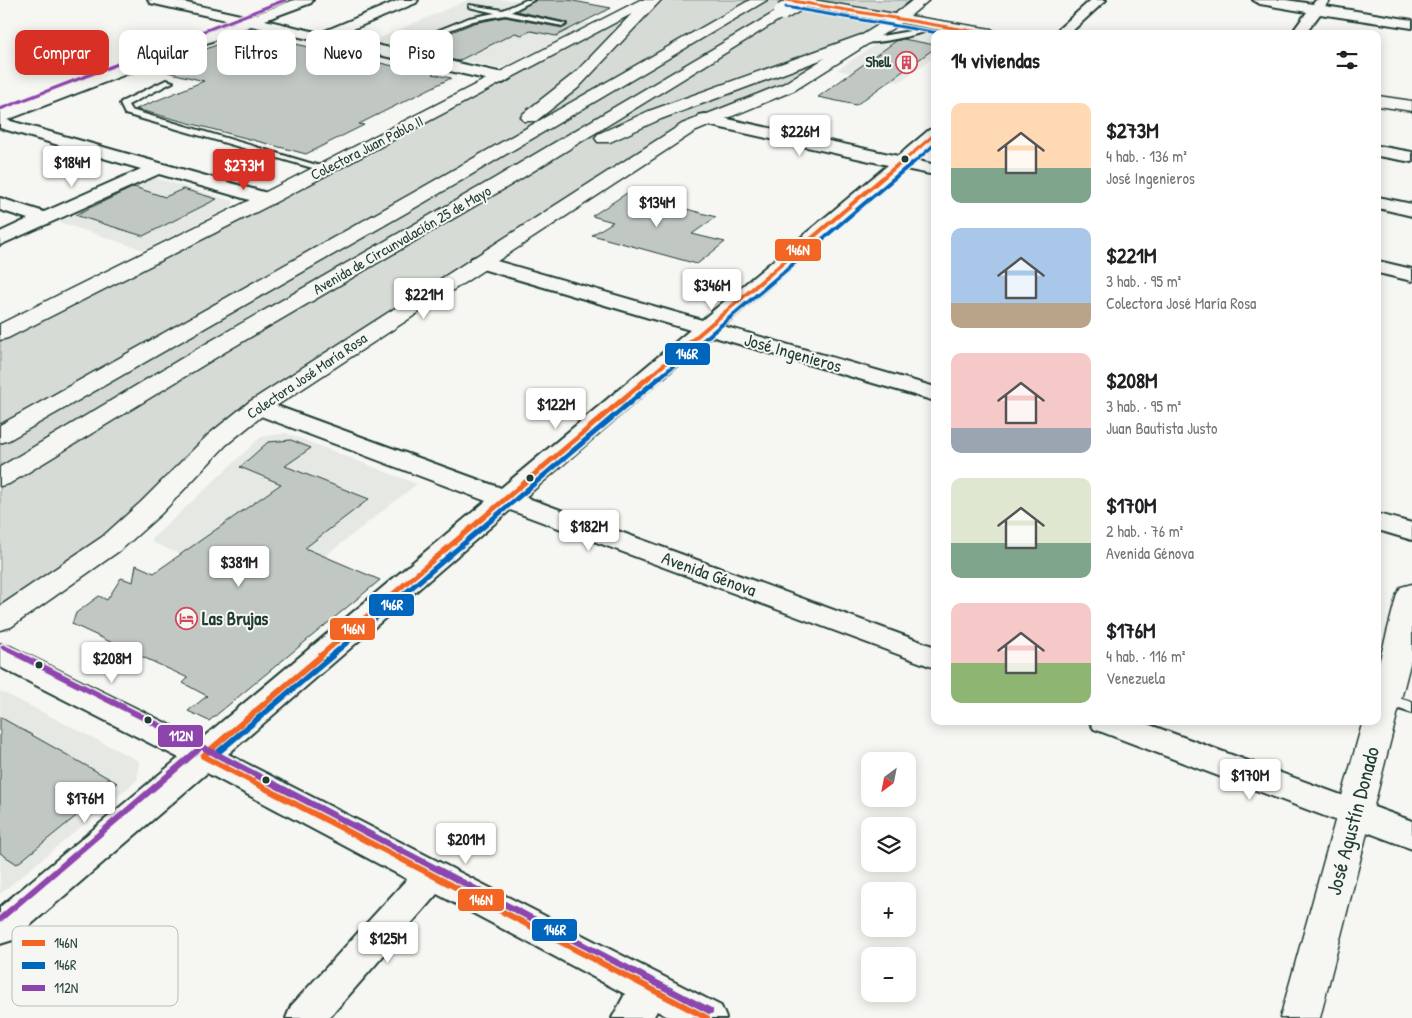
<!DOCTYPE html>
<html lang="es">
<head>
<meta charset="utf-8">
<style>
	:root { --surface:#fff; --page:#f2f2f2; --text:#202124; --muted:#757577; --accent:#d93025 }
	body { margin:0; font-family:"Patrick Hand",sans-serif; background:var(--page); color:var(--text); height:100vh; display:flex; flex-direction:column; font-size:19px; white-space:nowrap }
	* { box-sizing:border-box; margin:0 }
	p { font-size:16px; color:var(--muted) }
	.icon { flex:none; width:28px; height:28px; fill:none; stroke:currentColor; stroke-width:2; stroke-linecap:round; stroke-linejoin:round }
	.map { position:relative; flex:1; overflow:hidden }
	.details { position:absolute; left:931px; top:30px; width:450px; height:695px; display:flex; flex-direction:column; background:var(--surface); border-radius:10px; box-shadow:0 2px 12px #0003 }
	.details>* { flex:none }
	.top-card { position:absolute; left:15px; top:30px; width:475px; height:45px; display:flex; gap:10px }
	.needle { width:32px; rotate:212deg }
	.tools { position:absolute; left:861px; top:752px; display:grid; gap:10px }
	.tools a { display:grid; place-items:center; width:55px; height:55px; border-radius:10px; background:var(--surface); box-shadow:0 2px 12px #0003; font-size:25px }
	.price { position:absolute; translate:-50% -42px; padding:0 11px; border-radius:5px; background:#fff; color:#222; font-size:16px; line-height:32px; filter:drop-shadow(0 1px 2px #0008) }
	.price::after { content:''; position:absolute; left:50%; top:30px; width:15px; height:11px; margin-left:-8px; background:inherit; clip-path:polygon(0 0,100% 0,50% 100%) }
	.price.active { background:var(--accent); color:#fff }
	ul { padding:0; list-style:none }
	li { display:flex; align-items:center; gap:15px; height:125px; padding:0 20px }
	li span { display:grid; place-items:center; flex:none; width:140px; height:100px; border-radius:10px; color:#555 }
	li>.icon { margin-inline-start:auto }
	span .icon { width:60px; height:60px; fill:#fffc; stroke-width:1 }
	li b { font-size:21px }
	h2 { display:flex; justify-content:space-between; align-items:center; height:60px; padding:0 20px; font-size:21px }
	.pill { padding:0 18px; border-radius:10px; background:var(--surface); box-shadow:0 2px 12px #0003; font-size:18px; line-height:45px }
	.pill.active { background:var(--accent); color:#fff }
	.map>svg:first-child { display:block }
</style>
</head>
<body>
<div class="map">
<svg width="1412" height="1018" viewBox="0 0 1412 1018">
	<rect width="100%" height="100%" fill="#f6f6f2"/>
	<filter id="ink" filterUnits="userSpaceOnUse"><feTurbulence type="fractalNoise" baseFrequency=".02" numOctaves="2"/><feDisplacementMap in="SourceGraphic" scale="10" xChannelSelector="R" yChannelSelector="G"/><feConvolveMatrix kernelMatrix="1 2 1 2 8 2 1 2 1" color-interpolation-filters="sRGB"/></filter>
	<g filter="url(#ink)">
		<!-- built -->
		<g fill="#e6e8e4">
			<polygon points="468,0 553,0 529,12 593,24 509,67 496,68 373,41"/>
			<polygon points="905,25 954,34 935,34 935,56 899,82 837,70"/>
			<polygon points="155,178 233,201 233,206 144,250 59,222"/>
			<polygon points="286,433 417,484 325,556 380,580 330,621 152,542 152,539 261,437"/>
			<polygon points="0,691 139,761 137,780 0,894"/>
		</g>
		<!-- green -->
		<polygon fill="#d6dbd6" stroke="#7a8c85" points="651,0 922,0 789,87 705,119 258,407 151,508 0,620 0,333"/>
		<!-- building -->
		<g fill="#c1c8c3" stroke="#1f3d34">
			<polygon points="536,0 568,0 611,8 556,36 531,31 522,35 515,33 458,61 427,54 449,43 434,39 474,23 505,17 563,28 567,26 566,22 516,11"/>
			<polygon points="247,33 398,67 406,63 439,70 432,74 451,78 359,124 364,125 306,154 136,109 204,81 155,69"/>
			<polygon points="903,39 935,45 935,48 856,105 818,97 896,41"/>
			<polygon points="134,187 165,197 183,189 217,199 143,236 75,215"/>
			<polygon points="627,193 716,217 692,234 725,242 697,264 592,235 613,222 592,216"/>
			<polygon points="291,440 311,448 285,466 369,499 305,548 380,580 209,721 188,711 207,696 183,683 188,678 72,624 76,613 99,596 107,600 121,578 133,582 136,565 154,573 281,484 240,467 268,442"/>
			<polygon points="0,717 117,783 17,864 0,853"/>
		</g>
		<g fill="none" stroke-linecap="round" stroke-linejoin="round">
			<defs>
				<g id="lane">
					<polygon points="526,0 534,0 511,12 566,24 563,26 505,15 473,21 426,39 441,44 414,59 407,57 431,45 417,41 417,39 469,18 495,13 469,7 469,5 503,10"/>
					<polygon points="968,28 970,29 970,31 949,34"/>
					<path d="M922,29L925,31L924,32C910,36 869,47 858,40Z"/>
					<polygon points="166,80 173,82 128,105 131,110 330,169 323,171 125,114 120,104 121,102"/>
					<polygon points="1385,694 1412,702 1412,713 1380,703 1378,699 1380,695"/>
				</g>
				<g id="street">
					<polygon points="148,0 173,0 249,17 294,0 313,0 311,3 265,20 320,33 399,0 418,0 416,3 336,36 503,73 511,78 503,83 251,26 7,120 274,195 276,199 274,203 260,203 159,174 0,245 0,232 28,219 0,210 0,198 44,212 141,169 0,128 0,111 235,22 150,3"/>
					<polygon points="1091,0 1106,0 1069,34 1053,34"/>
					<polygon points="1253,0 1286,0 1313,4 1316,0 1330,0 1325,6 1412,20 1412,28 1320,14 1305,34 1291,34 1307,12 1260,4"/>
					<polygon points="705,114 898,156 929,130 935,129 935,143 915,160 935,165 935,175 905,169 723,326 935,387 935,401 711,336 525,497 935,647 935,668 510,510 228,754 721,1006 726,1018 670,1018 657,1011 653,1018 612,1018 625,994 437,894 329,1018 286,1018 291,1006 407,879 207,773 13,940 0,944 0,907 179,758 0,667 0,644 11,647 200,740 486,501 250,412 246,407 250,402 258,400 266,402 501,488 690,330 472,266 469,262 472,258 479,256 486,258 702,320 888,165 699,123 697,119 699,115"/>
					<polygon points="1378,146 1412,152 1412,162 1378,156"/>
					<polygon points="1378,197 1412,204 1412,216 1378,208"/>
					<polygon points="1378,261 1412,269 1412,281 1378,273"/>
					<polygon points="1378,514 1412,523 1412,540 1378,530"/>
					<polygon points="1089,721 1139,721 1412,821 1412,849 1094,729"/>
				</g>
				<g id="secondary">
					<polygon points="640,0 658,0 274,203 8,338 0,340 0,324 260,195"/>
					<polygon points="780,0 813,0 895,14 913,0 929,0 910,16 991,29 998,34 963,34 901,23 795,90 694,132 267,412 226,445 161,514 122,549 11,627 0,630 0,606 102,537 141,502 208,435 249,402 682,124 783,84 885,21 787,4"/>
					<polygon points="1378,96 1412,101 1412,111 1378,106"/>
					<polygon points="1412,584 1412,656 1320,1018 1280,1018 1363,721 1378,721 1378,667 1397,594 1401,587"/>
				</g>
				<g id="highway">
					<polygon points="645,0 661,0 578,88 536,121 524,121 521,117 524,113 576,72"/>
					<polygon points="750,0 767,0 425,202 9,440 0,443 0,425 411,194"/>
					<polygon points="782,8 789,12 787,15 509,186 225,352 9,484 0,486 0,467 209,342 495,178"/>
					<polygon points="861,35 866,37 869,40 866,43 661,119 610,142 598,142 595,138 598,134 649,111"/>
				</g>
			</defs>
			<!-- lane casing -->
			<use href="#lane" stroke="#1f3d34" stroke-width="4"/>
			<!-- street casing -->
			<use href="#street" stroke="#1f3d34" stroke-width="4"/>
			<!-- secondary casing -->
			<use href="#secondary" stroke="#1f3d34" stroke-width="3"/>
			<!-- highway casing -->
			<use href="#highway" stroke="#1f3d34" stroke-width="3"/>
			<!-- lane -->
			<use href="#lane" fill="#f6f6f2" fill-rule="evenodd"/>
			<!-- street -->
			<use href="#street" fill="#f6f6f2" fill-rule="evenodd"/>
			<!-- secondary -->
			<use href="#secondary" fill="#f6f6f2" fill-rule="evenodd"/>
			<!-- highway -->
			<use href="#highway" fill="#f6f6f2" fill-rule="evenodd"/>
			<defs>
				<polyline id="highway-bridge" points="782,12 803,0"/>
			</defs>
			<!-- highway-bridge casing -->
			<use href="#highway-bridge" stroke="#1f3d34" stroke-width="19" stroke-linecap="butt"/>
			<!-- highway-bridge -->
			<use href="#highway-bridge" stroke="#f6f6f2" stroke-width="16"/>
			<defs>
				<g id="bus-1-far3">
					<polyline points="787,0 989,34"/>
					<polyline points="899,165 935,134"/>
				</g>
				<polyline id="bus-1-far2" points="648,378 900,163"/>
				<polyline id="bus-1-far1" points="320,656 649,377"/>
				<polyline id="bus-1" points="322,655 203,756 707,1018"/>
				<g id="bus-2-far3">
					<polyline points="786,7 944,34"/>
					<polyline points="911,165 935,144"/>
				</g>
				<polyline id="bus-2-far2" points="659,378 912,163"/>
				<polyline id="bus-2-far1" points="331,656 660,377"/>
				<polyline id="bus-2" points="333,655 216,754 710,1011"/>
				<polyline id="bus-3-far2" points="0,109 285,0"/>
				<polyline id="bus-3-far1" points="3,647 22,656"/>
				<g id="bus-3">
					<polyline points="19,655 206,749 710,1011"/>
					<polyline points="0,919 198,750"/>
				</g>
			</defs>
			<!-- bus-1-far3 casing -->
			<use href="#bus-1-far3" stroke="#f6f6f2" stroke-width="5.5"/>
			<!-- bus-1-far2 casing -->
			<use href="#bus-1-far2" stroke="#f6f6f2" stroke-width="7"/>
			<!-- bus-1-far1 casing -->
			<use href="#bus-1-far1" stroke="#f6f6f2" stroke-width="9"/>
			<!-- bus-1 casing -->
			<use href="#bus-1" stroke="#f6f6f2" stroke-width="10"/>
			<!-- bus-2-far3 casing -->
			<use href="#bus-2-far3" stroke="#f6f6f2" stroke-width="5.5"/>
			<!-- bus-2-far2 casing -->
			<use href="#bus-2-far2" stroke="#f6f6f2" stroke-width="7"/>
			<!-- bus-2-far1 casing -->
			<use href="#bus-2-far1" stroke="#f6f6f2" stroke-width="9"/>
			<!-- bus-2 casing -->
			<use href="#bus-2" stroke="#f6f6f2" stroke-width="10"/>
			<!-- bus-3-far2 casing -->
			<use href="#bus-3-far2" stroke="#f6f6f2" stroke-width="5.5"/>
			<!-- bus-3-far1 casing -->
			<use href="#bus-3-far1" stroke="#f6f6f2" stroke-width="9"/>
			<!-- bus-3 casing -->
			<use href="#bus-3" stroke="#f6f6f2" stroke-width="10"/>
			<!-- bus-1-far3 -->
			<use href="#bus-1-far3" stroke="#f26522" stroke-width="3"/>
			<!-- bus-1-far2 -->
			<use href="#bus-1-far2" stroke="#f26522" stroke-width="4"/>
			<!-- bus-1-far1 -->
			<use href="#bus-1-far1" stroke="#f26522" stroke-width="5"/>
			<!-- bus-1 -->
			<use href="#bus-1" stroke="#f26522" stroke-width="6"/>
			<!-- bus-2-far3 -->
			<use href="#bus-2-far3" stroke="#0065bd" stroke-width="3"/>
			<!-- bus-2-far2 -->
			<use href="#bus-2-far2" stroke="#0065bd" stroke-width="4"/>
			<!-- bus-2-far1 -->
			<use href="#bus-2-far1" stroke="#0065bd" stroke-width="5"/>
			<!-- bus-2 -->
			<use href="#bus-2" stroke="#0065bd" stroke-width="6"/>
			<!-- bus-3-far2 -->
			<use href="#bus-3-far2" stroke="#8e44ad" stroke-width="3"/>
			<!-- bus-3-far1 -->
			<use href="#bus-3-far1" stroke="#8e44ad" stroke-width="5"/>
			<!-- bus-3 -->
			<use href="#bus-3" stroke="#8e44ad" stroke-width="6"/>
		</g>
	</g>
	<!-- icons -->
	<defs>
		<symbol id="building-ring" viewBox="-11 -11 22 22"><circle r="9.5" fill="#f6f6f2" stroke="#d1495b" stroke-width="1.5"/><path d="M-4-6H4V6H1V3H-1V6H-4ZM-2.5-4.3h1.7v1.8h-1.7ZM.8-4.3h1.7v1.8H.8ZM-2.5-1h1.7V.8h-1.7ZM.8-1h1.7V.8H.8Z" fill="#d1495b"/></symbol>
		<symbol id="hotel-ring" viewBox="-11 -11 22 22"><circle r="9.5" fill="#f6f6f2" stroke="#d1495b" stroke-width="1.5"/><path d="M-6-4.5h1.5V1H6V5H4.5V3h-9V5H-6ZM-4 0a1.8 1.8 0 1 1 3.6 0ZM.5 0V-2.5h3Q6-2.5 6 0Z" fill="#d1495b"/></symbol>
	</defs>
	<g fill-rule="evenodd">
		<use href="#building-ring" x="894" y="50" width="25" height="25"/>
		<use href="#hotel-ring" x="174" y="606" width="25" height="25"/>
	</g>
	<!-- markers -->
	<g fill="#1f3d34" stroke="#f6f6f2" stroke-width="2">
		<circle cx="905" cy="159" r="4.5"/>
		<circle cx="530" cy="478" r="4.5"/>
		<circle cx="39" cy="665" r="4.5"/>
		<circle cx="148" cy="720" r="4.5"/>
		<circle cx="266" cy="780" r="4.5"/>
	</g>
	<g text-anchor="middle" stroke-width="4" stroke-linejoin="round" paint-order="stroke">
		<!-- far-poi labels -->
		<g font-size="15" font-weight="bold" fill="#1f3d34" stroke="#f6f6f2" text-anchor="end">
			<text x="891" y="67">Shell</text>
		</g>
		<!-- far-street labels -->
		<g font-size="15" fill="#1f3d34" stroke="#f6f6f2">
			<text transform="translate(367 148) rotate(-27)" y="5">Colectora Juan Pablo II</text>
			<text transform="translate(402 240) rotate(-30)" y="5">Avenida de Circunvalación 25 de Mayo</text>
			<text transform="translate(307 376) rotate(-34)" y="5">Colectora José María Rosa</text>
		</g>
		<!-- street labels -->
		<g font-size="18" fill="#1f3d34" stroke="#f6f6f2">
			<text transform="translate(793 353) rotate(16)" y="6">José Ingenieros</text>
			<text transform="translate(709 574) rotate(20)" y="6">Avenida Génova</text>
		</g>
		<!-- poi labels -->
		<g font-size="18" font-weight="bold" fill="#1f3d34" stroke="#f6f6f2" text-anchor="start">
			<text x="202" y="625">Las Brujas</text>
		</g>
		<!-- near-street labels -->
		<g font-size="21" fill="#1f3d34" stroke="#f6f6f2">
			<text transform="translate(1353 821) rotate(-75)" y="7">José Agustín Donado</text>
		</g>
	</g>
	<!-- legend -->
	<rect x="12" y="926" width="166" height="80" rx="8" fill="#f6f6f2" stroke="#b6beb9" stroke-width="1"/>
	<rect x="22" y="940" width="23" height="6" fill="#f26522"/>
	<rect x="22" y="962" width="23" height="7" fill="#0065bd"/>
	<rect x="22" y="985" width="23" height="6" fill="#8e44ad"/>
	<g font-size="14" fill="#1f3d34">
		<text x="54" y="948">146N</text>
		<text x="54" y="970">146R</text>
		<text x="54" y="993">112N</text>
	</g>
	<g stroke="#f6f6f2" stroke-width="2">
		<rect x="774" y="238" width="48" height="24" rx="5" fill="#f26522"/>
		<rect x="664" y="342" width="47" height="24" rx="5" fill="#0065bd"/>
		<rect x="368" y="593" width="47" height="24" rx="5" fill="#0065bd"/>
		<rect x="329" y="617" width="47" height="24" rx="5" fill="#f26522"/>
		<rect x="157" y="724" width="47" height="24" rx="5" fill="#8e44ad"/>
		<rect x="457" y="888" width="48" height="24" rx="5" fill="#f26522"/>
		<rect x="531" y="918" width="47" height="24" rx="5" fill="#0065bd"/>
	</g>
	<g font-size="14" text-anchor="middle" font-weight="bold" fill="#fff">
		<text x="798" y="255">146N</text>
		<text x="687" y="359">146R</text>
		<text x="392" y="610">146R</text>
		<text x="353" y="634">146N</text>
		<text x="181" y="741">112N</text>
		<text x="481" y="905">146N</text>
		<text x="555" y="935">146R</text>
	</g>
</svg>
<div class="tools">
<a><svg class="needle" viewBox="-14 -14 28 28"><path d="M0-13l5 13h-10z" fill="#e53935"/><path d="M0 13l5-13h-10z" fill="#757577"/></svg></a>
<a><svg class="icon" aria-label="layers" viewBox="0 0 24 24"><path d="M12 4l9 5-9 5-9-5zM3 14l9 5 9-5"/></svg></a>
<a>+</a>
<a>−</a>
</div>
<b class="price" style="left:800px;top:157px">$226M</b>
<b class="price" style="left:72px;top:188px">$184M</b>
<b class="price active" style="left:244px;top:191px">$273M</b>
<b class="price" style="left:657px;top:228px">$134M</b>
<b class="price" style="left:712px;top:311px">$346M</b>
<b class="price" style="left:424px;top:320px">$221M</b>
<b class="price" style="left:556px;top:430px">$122M</b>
<b class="price" style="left:589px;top:552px">$182M</b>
<b class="price" style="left:239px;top:588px">$381M</b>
<b class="price" style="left:112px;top:684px">$208M</b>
<b class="price" style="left:1250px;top:801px">$170M</b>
<b class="price" style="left:85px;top:824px">$176M</b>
<b class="price" style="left:466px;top:865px">$201M</b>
<b class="price" style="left:388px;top:964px">$125M</b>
<div class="top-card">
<a class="pill active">Comprar</a>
<a class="pill">Alquilar</a>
<a class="pill">Filtros</a>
<a class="pill">Nuevo</a>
<a class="pill">Piso</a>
</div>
<section class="details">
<h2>14 viviendas<svg class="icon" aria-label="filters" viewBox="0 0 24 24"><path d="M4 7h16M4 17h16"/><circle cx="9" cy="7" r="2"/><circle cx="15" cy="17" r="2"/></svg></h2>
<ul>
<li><span style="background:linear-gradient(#ffd9b3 65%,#7fa58c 0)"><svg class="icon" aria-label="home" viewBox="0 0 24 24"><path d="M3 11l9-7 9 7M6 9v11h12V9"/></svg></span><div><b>$273M</b><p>4 hab. · 136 m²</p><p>José Ingenieros</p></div></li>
<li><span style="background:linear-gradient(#a9c7e8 75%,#b9a48a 0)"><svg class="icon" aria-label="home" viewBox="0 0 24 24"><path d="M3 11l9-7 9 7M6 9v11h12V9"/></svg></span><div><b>$221M</b><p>3 hab. · 95 m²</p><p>Colectora José María Rosa</p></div></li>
<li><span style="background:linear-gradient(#f6c9c9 75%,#9aa5b1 0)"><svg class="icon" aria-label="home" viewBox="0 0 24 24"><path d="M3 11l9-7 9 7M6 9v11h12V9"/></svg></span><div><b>$208M</b><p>3 hab. · 95 m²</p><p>Juan Bautista Justo</p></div></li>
<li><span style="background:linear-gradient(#dfe7d0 65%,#7fa58c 0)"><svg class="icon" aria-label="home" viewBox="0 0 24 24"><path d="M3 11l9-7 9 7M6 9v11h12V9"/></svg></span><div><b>$170M</b><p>2 hab. · 76 m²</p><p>Avenida Génova</p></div></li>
<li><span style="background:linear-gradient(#f6c9c9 60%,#8fb573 0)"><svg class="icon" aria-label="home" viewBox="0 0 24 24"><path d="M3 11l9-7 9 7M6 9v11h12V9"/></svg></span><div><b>$176M</b><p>4 hab. · 116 m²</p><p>Venezuela</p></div></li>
</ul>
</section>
</div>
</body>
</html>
